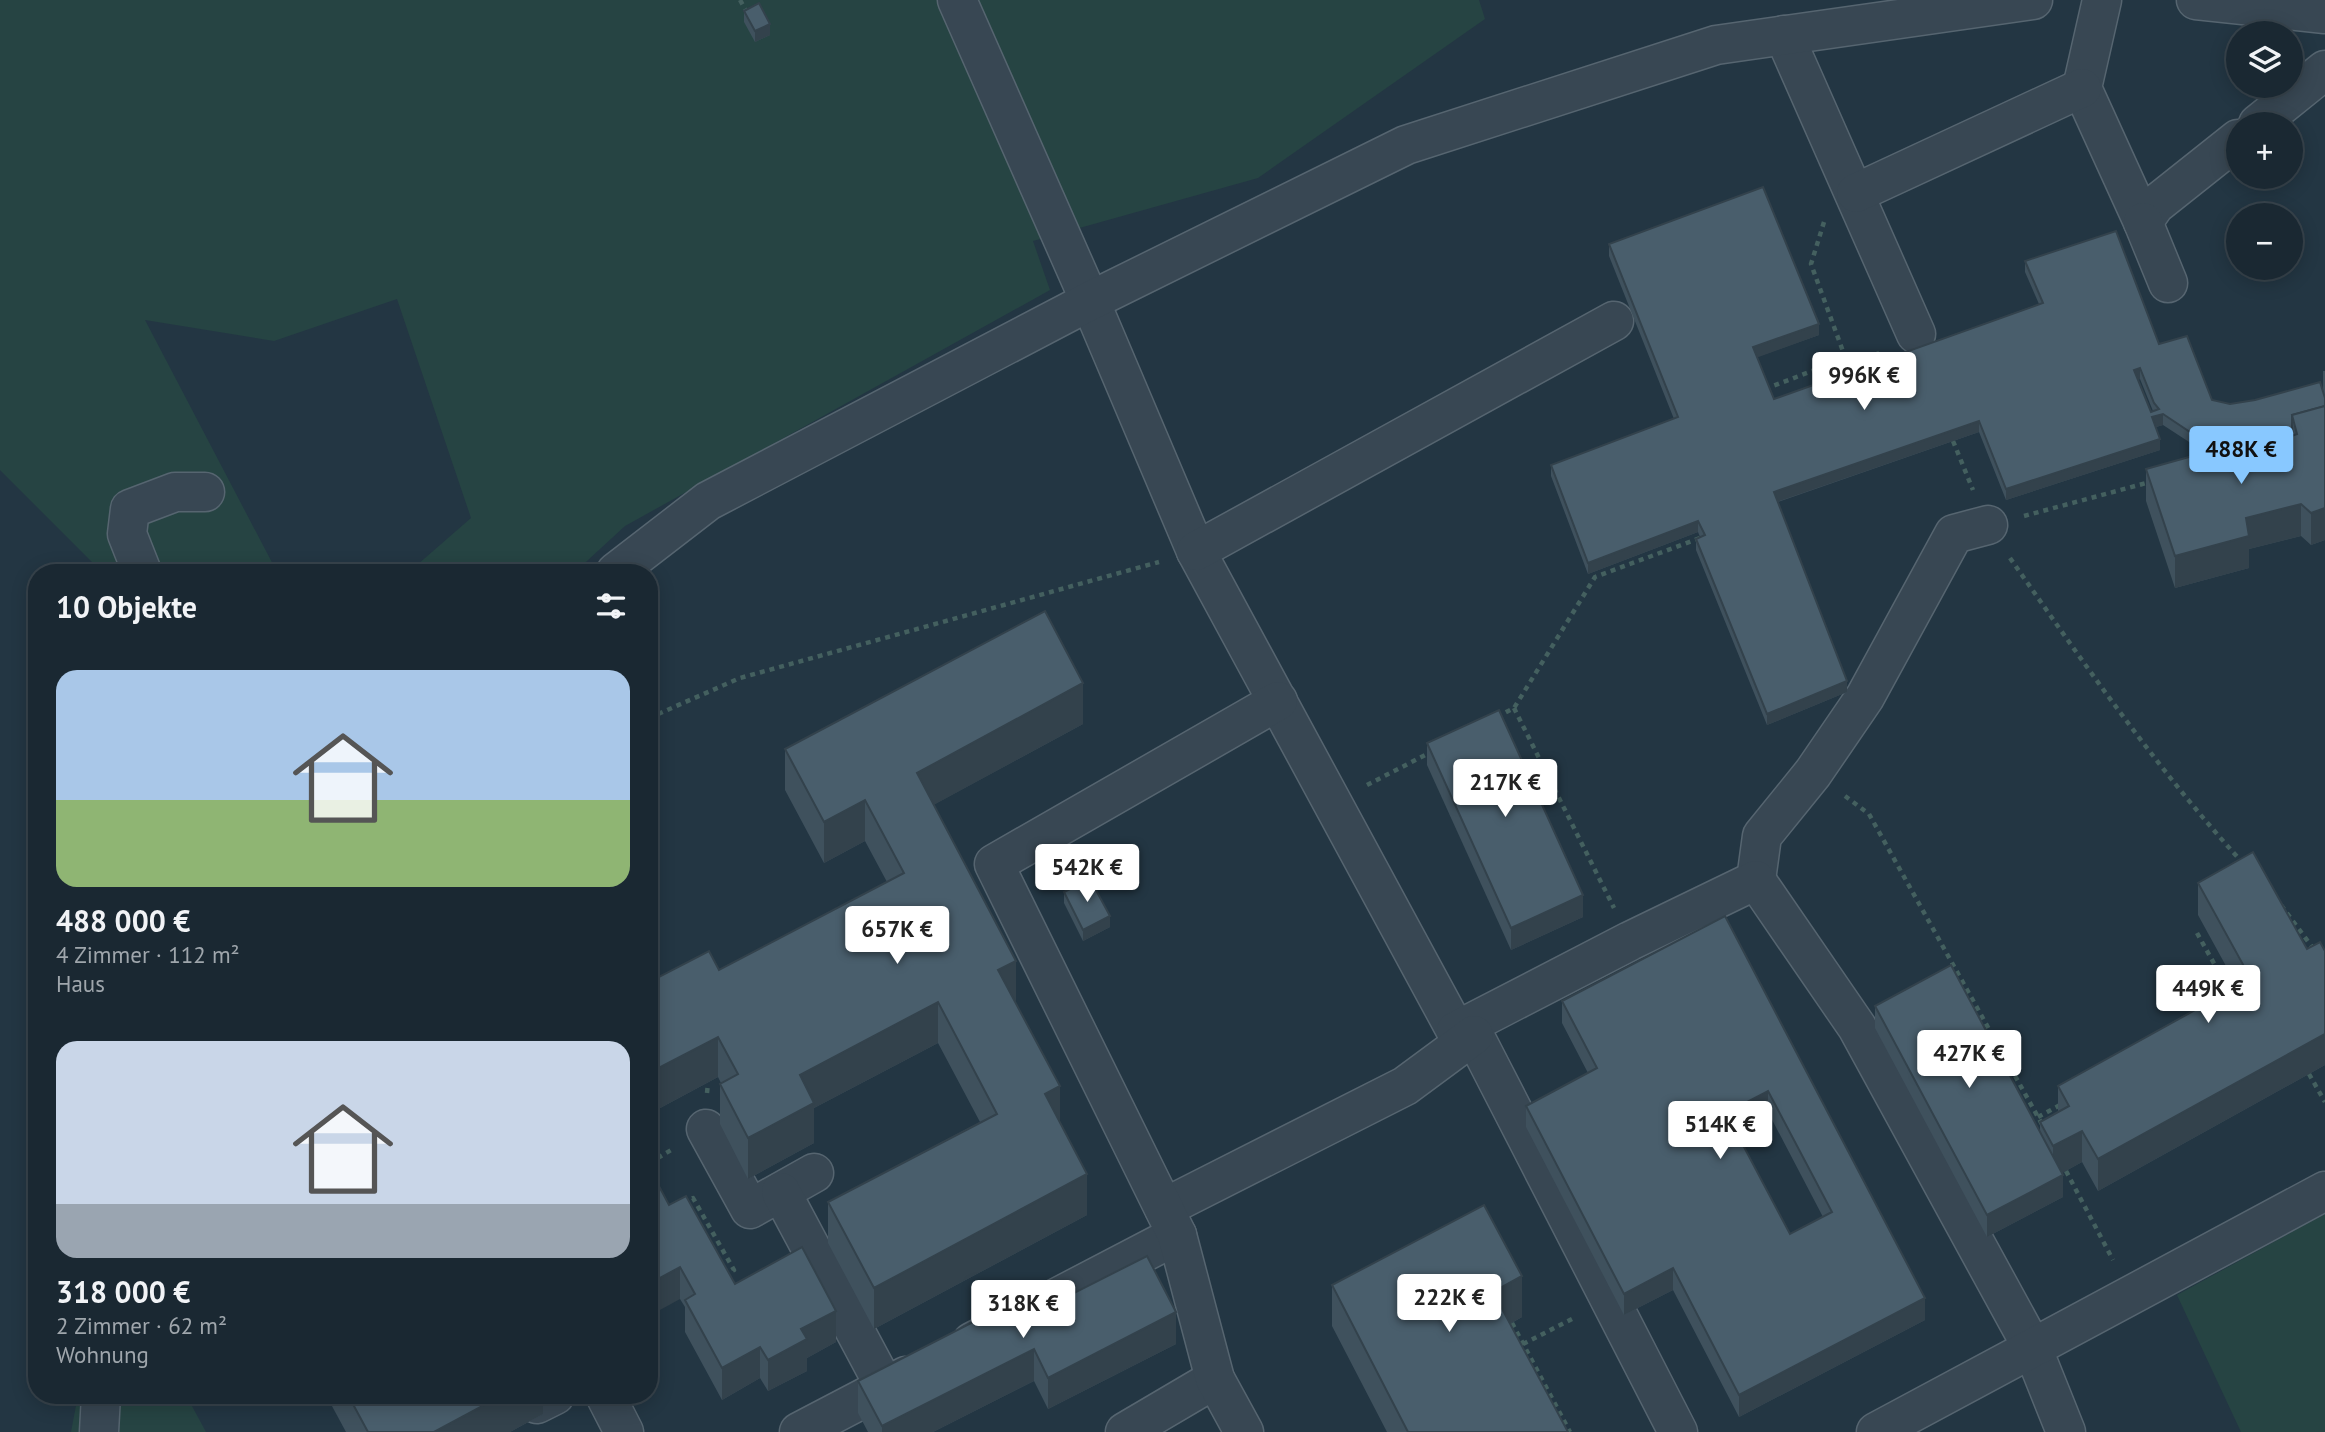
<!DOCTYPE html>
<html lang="de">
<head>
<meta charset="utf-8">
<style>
	:root { --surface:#1a2832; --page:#27343e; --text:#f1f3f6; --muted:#9fa6ac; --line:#38444d; --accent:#88c8ff }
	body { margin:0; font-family:"PT Sans",sans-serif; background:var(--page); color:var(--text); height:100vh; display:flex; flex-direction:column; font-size:26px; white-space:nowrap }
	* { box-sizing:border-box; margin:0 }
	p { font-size:23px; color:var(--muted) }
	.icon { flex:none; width:38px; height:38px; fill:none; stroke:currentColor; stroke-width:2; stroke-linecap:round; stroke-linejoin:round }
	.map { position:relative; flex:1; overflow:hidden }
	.panel { position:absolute; left:28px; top:564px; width:630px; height:840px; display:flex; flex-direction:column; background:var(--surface); border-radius:28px; box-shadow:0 4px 18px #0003,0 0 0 2px var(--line) }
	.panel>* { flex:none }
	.controls { position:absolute; left:2226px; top:21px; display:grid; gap:14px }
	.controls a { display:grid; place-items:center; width:77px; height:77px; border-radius:50%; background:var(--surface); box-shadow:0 4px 18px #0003,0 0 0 2px var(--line); font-size:35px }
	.price { position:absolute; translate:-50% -60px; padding:0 16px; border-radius:7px; background:#fff; color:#222; font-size:23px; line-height:46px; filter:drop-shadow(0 2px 4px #0008) }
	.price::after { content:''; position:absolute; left:50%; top:42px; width:21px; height:16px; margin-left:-10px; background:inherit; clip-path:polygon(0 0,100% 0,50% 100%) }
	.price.active { background:var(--accent); color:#111 }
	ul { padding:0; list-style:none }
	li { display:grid; align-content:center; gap:14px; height:371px; padding:0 28px }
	li span { display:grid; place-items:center; height:217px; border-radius:21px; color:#555 }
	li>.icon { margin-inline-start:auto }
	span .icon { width:126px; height:126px; fill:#fffc; stroke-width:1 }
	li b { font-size:30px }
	h2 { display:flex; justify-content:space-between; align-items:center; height:84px; padding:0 28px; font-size:30px }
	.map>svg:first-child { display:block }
</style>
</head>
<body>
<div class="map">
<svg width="2325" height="1432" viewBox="0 0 2325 1432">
	<rect width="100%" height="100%" fill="#233643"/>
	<!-- green -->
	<g fill="#264443">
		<polygon points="0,0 1479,0 1485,19 1258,178 1033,241 1050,290 625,526 575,572 409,572 471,518 397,299 274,341 145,320 277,572 102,572 0,470"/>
		<polygon points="2325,1214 2325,1432 2241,1432 2177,1295"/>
		<polygon points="78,1395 186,1395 206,1432 71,1432"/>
	</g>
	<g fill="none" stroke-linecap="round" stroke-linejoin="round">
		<defs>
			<g id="minor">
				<polyline points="957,0 1090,301 1196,551 1456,1031 1474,1035 1678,1432"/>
				<polyline points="2102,0 2082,88 2143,222 2155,205 2238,139"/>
				<polyline points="2196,0 2325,14"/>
				<polyline points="1784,35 1916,334"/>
				<polyline points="2258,124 2325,70"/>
				<polyline points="1856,193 2082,88"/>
				<polyline points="2143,222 2168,283"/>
				<polyline points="1196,551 1614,321"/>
				<polyline points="142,572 127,534 130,509 175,492 205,492"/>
				<polyline points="616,572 708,501 1090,301 1406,145 1716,45 2033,0"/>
				<polyline points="1756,880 1762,836 1813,773 1865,697 1954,534 1988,525"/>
				<polyline points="1456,1031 1630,941 1756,880 1857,1027 2032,1347 2066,1432"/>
				<polyline points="706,1129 750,1209 814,1173"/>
				<polyline points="781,1192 885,1387"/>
				<polyline points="1164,1208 1405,1086 1474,1035"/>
				<polyline points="972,1342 1177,1235"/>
				<polyline points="605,1395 624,1432"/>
				<polyline points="537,1404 555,1395"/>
				<polyline points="99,1432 101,1395"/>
				<polyline points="799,1432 906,1376"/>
				<polyline points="1125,1432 1215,1379"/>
				<polyline points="1244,1432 1215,1379 1177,1235 994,864 1278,701"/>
				<polyline points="1876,1432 2325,1191"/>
			</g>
		</defs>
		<!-- minor casing -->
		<use href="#minor" stroke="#566570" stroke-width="41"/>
		<!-- path -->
		<g stroke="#44605f" stroke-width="4.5" stroke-dasharray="5 5" stroke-linecap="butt">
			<polyline points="740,0 748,14"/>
			<polyline points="1824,222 1811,264 1848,365 1882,352"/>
			<polyline points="1765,389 1846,358"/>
			<polyline points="1953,441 1973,490"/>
			<polyline points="2024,516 2150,482"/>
			<path d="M2010,558C2083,662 2156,768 2242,862"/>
			<polyline points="1514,708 1614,908"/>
			<polyline points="1497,717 1514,708 1595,577 1700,538"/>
			<polyline points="649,718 740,678 1159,562"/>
			<polyline points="1367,785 1431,752"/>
			<polyline points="1845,796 1869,814 2043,1126"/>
			<polyline points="2281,905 2315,951"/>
			<polyline points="2197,933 2231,994"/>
			<polyline points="2309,1074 2325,1102"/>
			<polyline points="707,1093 708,1083"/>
			<polyline points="2038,1117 2062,1104"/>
			<polyline points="649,1163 673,1149"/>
			<polyline points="2066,1171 2113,1260"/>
			<polyline points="684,1204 693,1198 734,1270 724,1275"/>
			<polyline points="1512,1323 1570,1432"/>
			<polyline points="1523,1344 1574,1318"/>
		</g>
		<!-- minor -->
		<use href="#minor" stroke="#384753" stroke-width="38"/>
	</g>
	<!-- wall -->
	<g fill="#3f515d" fill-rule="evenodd">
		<polygon points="744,11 770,35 755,42 744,22"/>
		<path d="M1609,244L1819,335L1757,357L1774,399L2039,304L2025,272V261L2159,344L2212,400L2230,404L2323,392V371H2325V540L2311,545L2301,536L2249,549V568L2175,588L2146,501V469L2206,453L2163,425L2156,427L2160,450L2006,500L1979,432L1778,502L1847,692L1767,725L1696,550V539L1700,537L1698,532L1588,574L1551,476V465L1674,419L1609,256ZM2140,379L2153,411L2151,412L2138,380Z"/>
		<polygon points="1083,724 933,805 1015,1002 1060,1123 1087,1215 874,1329 828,1243 828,1202 980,1122 938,1043 814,1108 814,1143 748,1179 720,1124 720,1084 721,1083 718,1077 649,1114 649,982 719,970 887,882 865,841 824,863 785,790 785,749"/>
		<polygon points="1427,743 1583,917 1511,950 1427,765"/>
		<polygon points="2198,883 2307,949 2325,951 2325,1065 2098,1191 2082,1162 2062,1173 2063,1197 1987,1237 1875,1028 1875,1006 2040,1132 2040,1122 2058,1112 2058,1086 2237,986 2198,915"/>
		<polygon points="1064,892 1110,927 1083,941 1064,903"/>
		<path d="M1725,916L1925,1320L1739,1417L1673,1290L1624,1315L1526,1127V1106L1588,1073L1562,1023V1001ZM1768,1112L1823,1217L1790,1234L1735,1130Z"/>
		<polygon points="669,1205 735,1284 836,1342 807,1358 807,1371 768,1391 760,1378 722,1400 685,1332 685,1307 680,1299"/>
		<polygon points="1332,1285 1522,1317 1510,1324 1568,1432 1387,1432 1332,1326"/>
		<polygon points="1019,1321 1176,1344 1048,1409 1034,1381 933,1432 868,1432 858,1413 858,1381"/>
		<polygon points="326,1395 543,1395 543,1414 510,1432 346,1432"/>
	</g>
	<!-- shaded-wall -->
	<g fill="#33424c">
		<polygon points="770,24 770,35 755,42 755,31"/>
		<polygon points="1819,324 1819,335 1753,359 1753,347"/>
		<polygon points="2140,368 2140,379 2134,381 2134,370"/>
		<polygon points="2163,414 2163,425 2152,428 2152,417"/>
		<polygon points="1979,421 1979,432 1774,503 1774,492"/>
		<polygon points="2160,439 2160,450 2006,500 2006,489"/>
		<polygon points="2301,504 2301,536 2249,549 2249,568 2175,588 2175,556 2246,518"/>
		<polygon points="2325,508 2325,540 2311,545 2311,513"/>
		<polygon points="1698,521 1698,532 1588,574 1588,563"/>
		<polygon points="1847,681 1847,692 1767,725 1767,714"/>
		<polygon points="1083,683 1083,724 917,814 917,773"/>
		<polygon points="865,800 865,841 824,863 824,822"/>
		<polygon points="1583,895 1583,917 1511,950 1511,928"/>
		<polygon points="1110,916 1110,927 1083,941 1083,930"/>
		<polygon points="1016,961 1016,1002 998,970"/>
		<polygon points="938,1002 938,1043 814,1108 814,1143 748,1179 748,1138 800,1075"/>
		<polygon points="2325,1034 2325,1065 2098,1191 2098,1159"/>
		<polygon points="718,1037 718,1077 649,1114 649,1073"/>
		<polygon points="1060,1086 1060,1127 1045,1094"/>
		<polygon points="1768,1091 1768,1112 1726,1134 1726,1113"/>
		<polygon points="2082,1131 2082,1162 2053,1178 2053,1146"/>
		<polygon points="1087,1174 1087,1215 874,1329 874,1288"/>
		<polygon points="2063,1175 2063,1197 1987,1237 1987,1215"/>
		<polygon points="680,1267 680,1299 649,1316 649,1284"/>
		<polygon points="1673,1268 1673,1290 1624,1315 1624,1294"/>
		<polygon points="1522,1276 1522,1317 1493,1333 1493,1292"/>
		<polygon points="1925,1298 1925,1320 1739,1417 1739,1395"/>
		<polygon points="836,1311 836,1342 807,1358 807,1371 768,1391 768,1360 801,1329"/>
		<polygon points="1176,1312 1176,1344 1048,1409 1048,1378"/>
		<polygon points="760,1347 760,1378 722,1400 722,1368"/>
		<polygon points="1034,1349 1034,1381 933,1432 882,1432 882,1426"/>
		<polygon points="503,1395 543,1395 543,1414 510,1432 434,1432"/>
	</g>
	<!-- building -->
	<g fill="#495e6c" stroke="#33424c" stroke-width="2" fill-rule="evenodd">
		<polygon points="759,3 770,24 755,31 744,11"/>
		<path d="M1763,187L1819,324L1753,347L1774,399L2043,303L2025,261L2116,231L2159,344L2187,336L2212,400L2230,404L2255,400L2320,382L2325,398V406L2292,415V436L2246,450L2221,447L2202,440L2163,414L2152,417L2160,439L2006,489L1979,421L1774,492L1847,681L1767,714L1696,539L1705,535L1698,521L1588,563L1551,465L1678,417L1609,244ZM2140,368L2154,403L2159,409L2151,412L2134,370Z"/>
		<polygon points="2325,406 2325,508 2311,513 2301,504 2246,518 2249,536 2175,556 2146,469 2225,447 2230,458 2297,434 2292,415"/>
		<polygon points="1045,611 1083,683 917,773 1016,961 998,970 1060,1086 1045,1094 1087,1174 874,1288 828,1202 997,1114 938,1002 800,1075 814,1103 748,1138 720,1084 738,1074 718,1037 649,1073 649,982 709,951 719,970 904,873 865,800 824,822 785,749"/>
		<polygon points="1499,710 1583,895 1511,928 1427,743"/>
		<polygon points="2253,852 2307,949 2320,942 2325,951 2325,1034 2098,1159 2082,1131 2053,1146 2040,1122 2069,1106 2058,1086 2251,979 2198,883"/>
		<polygon points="1090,879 1110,916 1083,930 1064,892"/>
		<path d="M1725,916L1925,1298L1739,1395L1673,1268L1624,1294L1526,1106L1597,1068L1562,1001ZM1768,1091L1832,1212L1790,1234L1726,1113Z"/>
		<polygon points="1951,965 2063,1175 1987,1215 1875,1006"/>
		<polygon points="652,1173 669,1205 686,1196 735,1284 802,1247 836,1311 801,1329 807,1339 768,1360 760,1347 722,1368 685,1300 695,1294 680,1267 649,1284 649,1175"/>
		<polygon points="1484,1205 1522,1276 1493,1292 1568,1432 1408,1432 1332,1285"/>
		<polygon points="1147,1256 1176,1312 1048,1378 1034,1349 882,1426 858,1381 1010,1303 1019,1321"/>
		<polygon points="348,1395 503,1395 434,1432 368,1432"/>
	</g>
</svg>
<div class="controls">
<a><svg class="icon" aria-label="layers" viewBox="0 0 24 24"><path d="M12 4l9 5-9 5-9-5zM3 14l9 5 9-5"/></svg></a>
<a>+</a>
<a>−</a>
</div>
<b class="price" style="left:1864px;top:412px">996K €</b>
<b class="price active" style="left:2241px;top:486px">488K €</b>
<b class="price" style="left:1505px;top:819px">217K €</b>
<b class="price" style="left:1087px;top:904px">542K €</b>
<b class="price" style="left:897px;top:966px">657K €</b>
<b class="price" style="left:2208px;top:1025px">449K €</b>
<b class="price" style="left:1969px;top:1090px">427K €</b>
<b class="price" style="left:1720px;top:1161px">514K €</b>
<b class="price" style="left:1449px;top:1334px">222K €</b>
<b class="price" style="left:1023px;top:1340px">318K €</b>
<section class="panel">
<h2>10 Objekte<svg class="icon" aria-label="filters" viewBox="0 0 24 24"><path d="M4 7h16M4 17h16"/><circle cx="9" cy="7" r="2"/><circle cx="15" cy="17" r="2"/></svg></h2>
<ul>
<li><span style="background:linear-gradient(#a9c7e8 60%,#8fb573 0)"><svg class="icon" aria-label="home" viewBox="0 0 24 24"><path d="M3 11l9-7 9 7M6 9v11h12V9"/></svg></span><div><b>488 000 €</b><p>4 Zimmer · 112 m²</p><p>Haus</p></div></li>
<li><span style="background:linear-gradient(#c9d6e8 75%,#9aa5b1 0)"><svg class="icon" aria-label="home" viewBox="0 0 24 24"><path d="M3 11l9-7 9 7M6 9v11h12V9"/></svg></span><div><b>318 000 €</b><p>2 Zimmer · 62 m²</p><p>Wohnung</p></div></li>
</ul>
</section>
</div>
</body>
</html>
